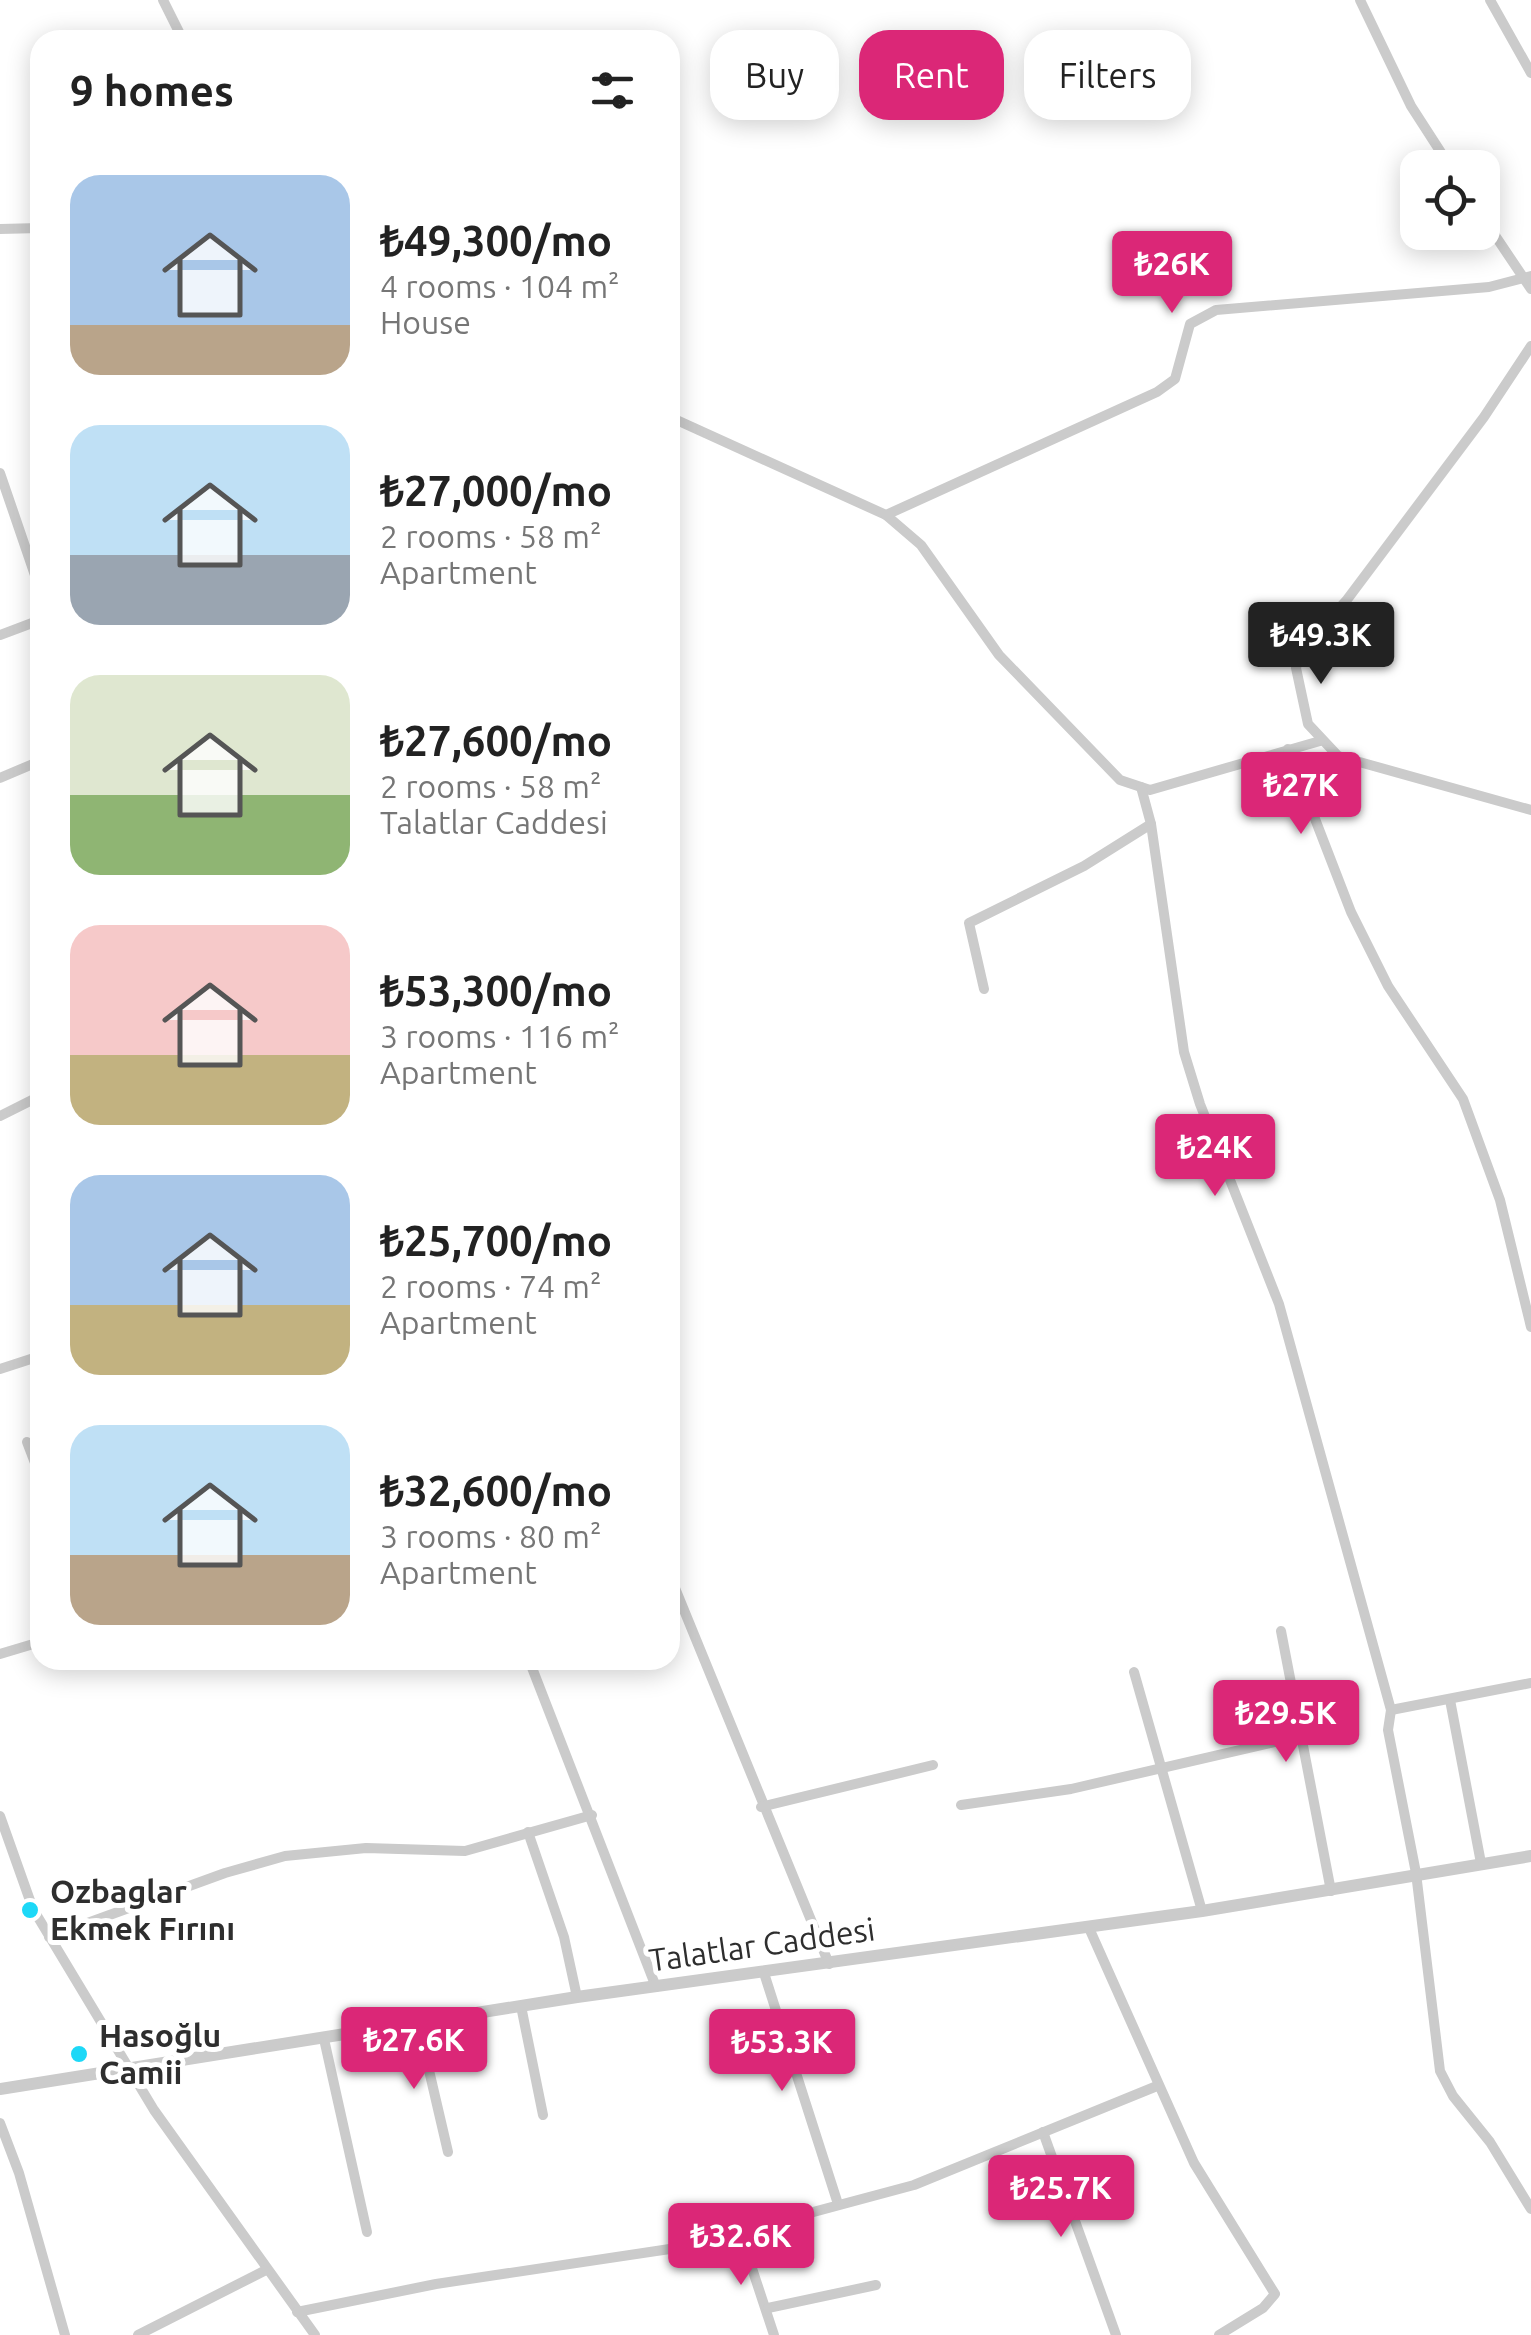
<!DOCTYPE html>
<html lang="en">
<head>
<meta charset="utf-8">
<style>
	:root { --surface:#fff; --page:#f2f2f2; --text:#222; --muted:#767676; --accent:#db2777 }
	body { margin:0; font-family:Ubuntu,sans-serif; background:var(--page); color:var(--text); height:100vh; display:flex; flex-direction:column; font-size:38px; white-space:nowrap }
	* { box-sizing:border-box; margin:0 }
	p { font-size:32px; color:var(--muted) }
	.icon { flex:none; width:55px; height:55px; fill:none; stroke:currentColor; stroke-width:2; stroke-linecap:round; stroke-linejoin:round }
	.map { position:relative; flex:1; overflow:hidden }
	.sheet { position:absolute; left:30px; top:30px; width:650px; height:1640px; display:flex; flex-direction:column; background:var(--surface); border-radius:30px; box-shadow:0 5px 25px #0003 }
	.sheet>* { flex:none }
	.top-card { position:absolute; left:710px; top:30px; width:670px; height:90px; display:flex; gap:20px }
	.fabs { position:absolute; left:1400px; top:150px; display:grid; gap:20px }
	.fabs a { display:grid; place-items:center; width:100px; height:100px; border-radius:20px; background:var(--surface); box-shadow:0 5px 25px #0003; font-size:50px }
	.price { position:absolute; translate:-50% -85px; padding:0 22px; border-radius:10px; background:var(--accent); color:#fff; font-size:32px; line-height:65px; filter:drop-shadow(0 2px 5px #0008) }
	.price::after { content:''; position:absolute; left:50%; top:60px; width:30px; height:22px; margin-left:-15px; background:inherit; clip-path:polygon(0 0,100% 0,50% 100%) }
	.price.selected { background:#222; color:#fff }
	ul { padding:0; list-style:none }
	li { display:flex; align-items:center; gap:30px; height:250px; padding:0 40px }
	li span { display:grid; place-items:center; flex:none; width:280px; height:200px; border-radius:30px; color:#555 }
	li>.icon { margin-inline-start:auto }
	span .icon { width:120px; height:120px; fill:#fffc; stroke-width:1 }
	li b { font-size:42px }
	h2 { display:flex; justify-content:space-between; align-items:center; height:120px; padding:0 40px; font-size:42px }
	.chip { padding:0 35px; border-radius:30px; background:var(--surface); box-shadow:0 5px 25px #0003; font-size:35px; line-height:90px }
	.chip.selected { background:var(--accent); color:#fff }
	.map>svg:first-child { display:block }
</style>
</head>
<body>
<div class="map">
<svg width="1531" height="2335" viewBox="0 0 1531 2335">
	<rect width="100%" height="100%" fill="#fff"/>
	<g fill="none" stroke-linecap="round" stroke-linejoin="round">
		<!-- minor -->
		<g stroke="#cbcbcb" stroke-width="10">
			<polyline points="163,0 183,40"/>
			<polyline points="1360,0 1411,106 1451,168"/>
			<polyline points="1490,0 1531,73"/>
			<polyline points="1482,216 1531,289"/>
			<polyline points="0,229 40,228"/>
			<polyline points="1531,346 1484,417 1346,601 1300,651 1296,668 1308,724 1338,756 1531,810"/>
			<polyline points="670,417 886,515 921,545 999,655 1120,780 1150,790 1320,741"/>
			<polyline points="0,473 40,590"/>
			<polyline points="886,515 1157,392 1175,379 1190,324 1216,310 1489,287 1531,276"/>
			<polyline points="0,635 40,620"/>
			<polyline points="1288,749 1351,912 1388,986 1463,1099 1500,1200 1531,1327"/>
			<polyline points="33,764 40,784"/>
			<polyline points="0,778 40,761"/>
			<polyline points="1151,824 1184,1052 1200,1104 1279,1304 1391,1710 1388,1730 1416,1873 1440,2071 1453,2096 1490,2142 1531,2209"/>
			<polyline points="984,989 969,923 1084,866 1151,824 1141,787"/>
			<polyline points="0,1116 40,1096"/>
			<polyline points="0,1369 40,1356"/>
			<polyline points="27,1442 40,1476"/>
			<polyline points="670,1576 829,1964"/>
			<polyline points="1281,1631 1331,1891"/>
			<polyline points="0,1654 40,1642"/>
			<polyline points="529,1660 656,1987"/>
			<polyline points="1134,1672 1202,1911"/>
			<polyline points="1450,1700 1481,1863"/>
			<polyline points="1391,1710 1531,1683"/>
			<polyline points="961,1805 1071,1789 1301,1736"/>
			<polyline points="761,1807 933,1765"/>
			<polyline points="0,1816 33,1909 154,2110 315,2335"/>
			<polyline points="528,1832 564,1937 577,1997"/>
			<polyline points="1089,1928 1194,2163 1275,2294 1263,2308 1219,2335"/>
			<polyline points="49,1937 225,1873 285,1856 366,1848 465,1851 592,1815"/>
			<polyline points="764,1973 838,2204"/>
			<polyline points="521,2006 543,2115"/>
			<polyline points="418,2023 448,2152"/>
			<polyline points="324,2039 367,2232"/>
			<polyline points="0,2123 19,2173 65,2335"/>
			<polyline points="1043,2132 1116,2335"/>
			<polyline points="740,2232 774,2335"/>
			<polyline points="768,2308 876,2285"/>
			<polyline points="297,2312 436,2284 683,2247 914,2185 1157,2086"/>
			<polyline points="138,2335 266,2270"/>
		</g>
		<!-- tertiary -->
		<polyline stroke="#cbcbcb" stroke-width="12" points="0,2089 577,1997 1202,1911 1531,1856"/>
	</g>
	<!-- markers -->
	<g fill="#1dd8f7" stroke="#fff" stroke-width="4">
		<circle cx="30" cy="1910" r="10"/>
		<circle cx="79" cy="2054" r="10"/>
	</g>
	<g text-anchor="middle" stroke-width="10" stroke-linejoin="round" paint-order="stroke">
		<!-- poi labels -->
		<g font-size="32" font-weight="bold" fill="#2e2e2e" stroke="#fff" text-anchor="start">
			<text x="50" y="1903">Ozbaglar<tspan x="50" dy="37">Ekmek Fırını</tspan></text>
			<text x="99" y="2047">Hasoğlu<tspan x="99" dy="37">Camii</tspan></text>
		</g>
		<!-- street labels -->
		<g font-size="32" fill="#2e2e2e" stroke="#fff">
			<text transform="translate(762 1945) rotate(-8)" y="11">Talatlar Caddesi</text>
		</g>
	</g>
</svg>
<div class="fabs">
<a><svg class="icon" aria-label="locate" viewBox="0 0 24 24"><circle cx="12" cy="12" r="6"/><path d="M12 2v4M12 18v4M2 12h4M18 12h4"/></svg></a>
</div>
<b class="price" style="left:1172px;top:316px">₺26K</b>
<b class="price selected" style="left:1321px;top:687px">₺49.3K</b>
<b class="price" style="left:1301px;top:837px">₺27K</b>
<b class="price" style="left:1215px;top:1199px">₺24K</b>
<b class="price" style="left:1286px;top:1765px">₺29.5K</b>
<b class="price" style="left:414px;top:2092px">₺27.6K</b>
<b class="price" style="left:782px;top:2094px">₺53.3K</b>
<b class="price" style="left:1061px;top:2240px">₺25.7K</b>
<b class="price" style="left:741px;top:2288px">₺32.6K</b>
<div class="top-card">
<a class="chip">Buy</a>
<a class="chip selected">Rent</a>
<a class="chip">Filters</a>
</div>
<section class="sheet">
<h2>9 homes<svg class="icon" aria-label="filters" viewBox="0 0 24 24"><path d="M4 7h16M4 17h16"/><circle cx="9" cy="7" r="2"/><circle cx="15" cy="17" r="2"/></svg></h2>
<ul>
<li><span style="background:linear-gradient(#a9c7e8 75%,#b9a48a 0)"><svg class="icon" aria-label="home" viewBox="0 0 24 24"><path d="M3 11l9-7 9 7M6 9v11h12V9"/></svg></span><div><b>₺49,300/mo</b><p>4 rooms · 104 m²</p><p>House</p></div></li>
<li><span style="background:linear-gradient(#bfe0f5 65%,#9aa5b1 0)"><svg class="icon" aria-label="home" viewBox="0 0 24 24"><path d="M3 11l9-7 9 7M6 9v11h12V9"/></svg></span><div><b>₺27,000/mo</b><p>2 rooms · 58 m²</p><p>Apartment</p></div></li>
<li><span style="background:linear-gradient(#dfe7d0 60%,#8fb573 0)"><svg class="icon" aria-label="home" viewBox="0 0 24 24"><path d="M3 11l9-7 9 7M6 9v11h12V9"/></svg></span><div><b>₺27,600/mo</b><p>2 rooms · 58 m²</p><p>Talatlar Caddesi</p></div></li>
<li><span style="background:linear-gradient(#f6c9c9 65%,#c2b280 0)"><svg class="icon" aria-label="home" viewBox="0 0 24 24"><path d="M3 11l9-7 9 7M6 9v11h12V9"/></svg></span><div><b>₺53,300/mo</b><p>3 rooms · 116 m²</p><p>Apartment</p></div></li>
<li><span style="background:linear-gradient(#a9c7e8 65%,#c2b280 0)"><svg class="icon" aria-label="home" viewBox="0 0 24 24"><path d="M3 11l9-7 9 7M6 9v11h12V9"/></svg></span><div><b>₺25,700/mo</b><p>2 rooms · 74 m²</p><p>Apartment</p></div></li>
<li><span style="background:linear-gradient(#bfe0f5 65%,#b9a48a 0)"><svg class="icon" aria-label="home" viewBox="0 0 24 24"><path d="M3 11l9-7 9 7M6 9v11h12V9"/></svg></span><div><b>₺32,600/mo</b><p>3 rooms · 80 m²</p><p>Apartment</p></div></li>
</ul>
</section>
</div>
</body>
</html>
